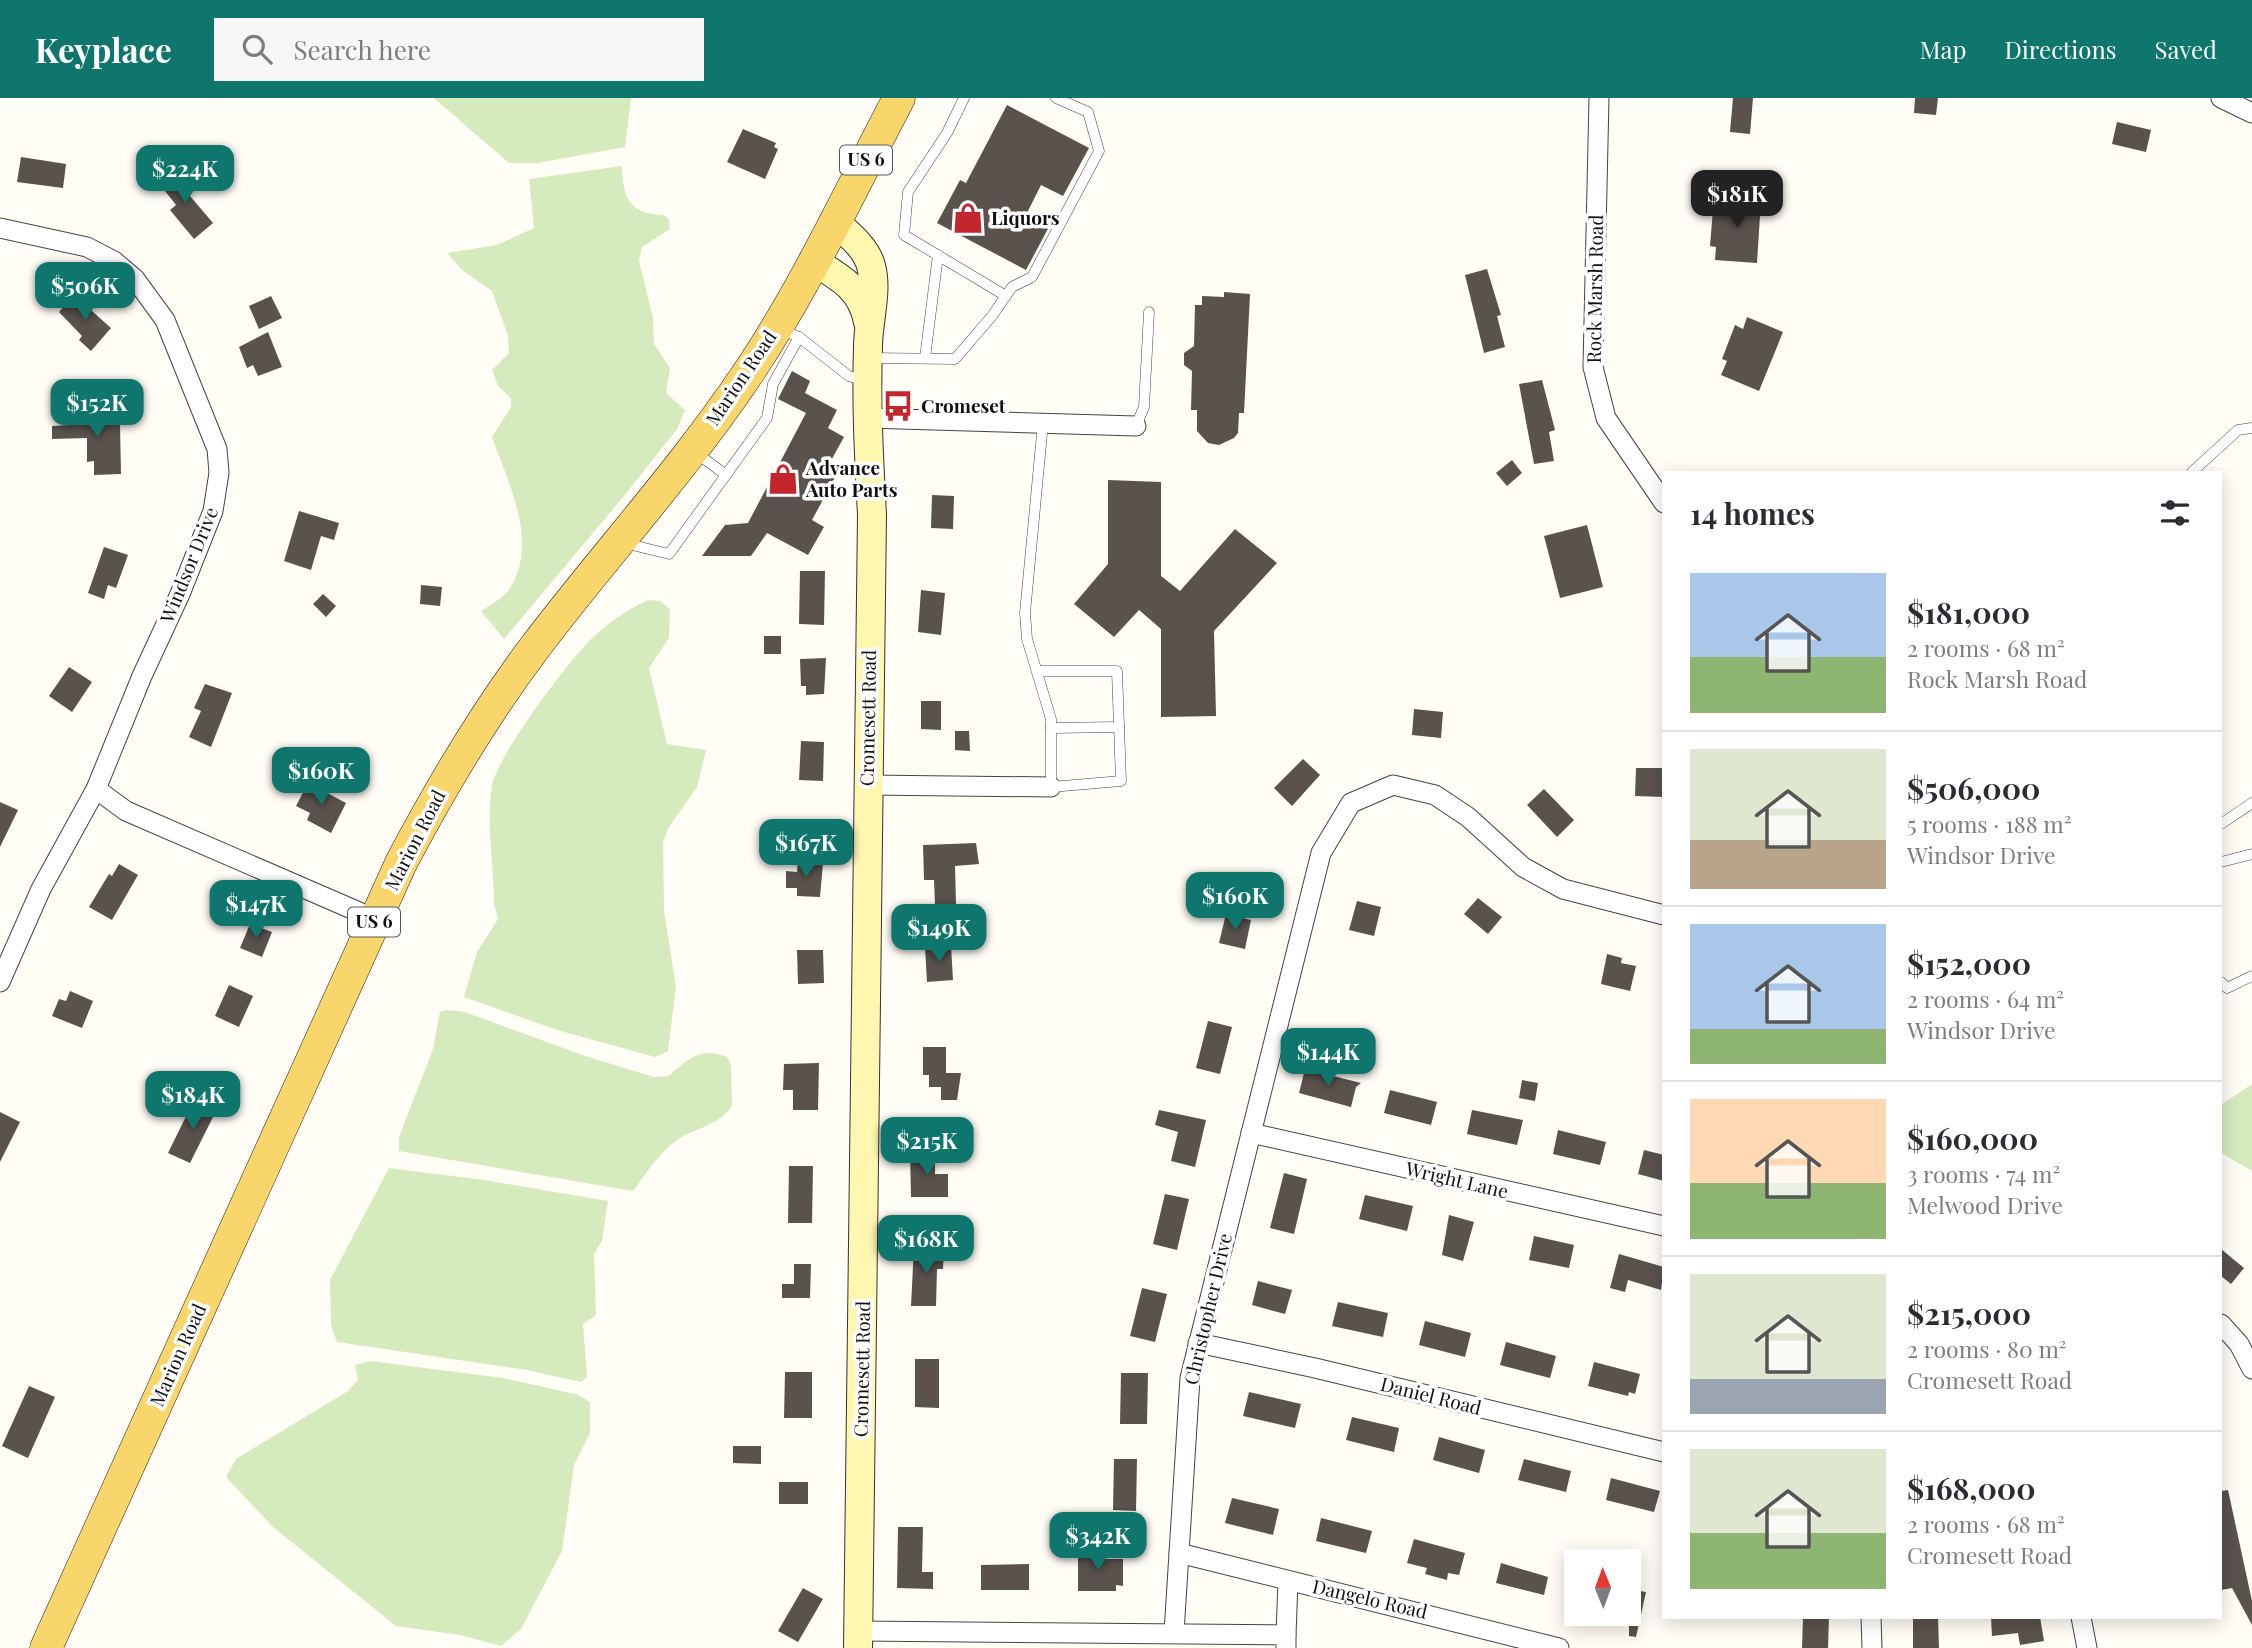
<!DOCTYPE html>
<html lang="en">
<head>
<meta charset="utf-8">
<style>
	:root { --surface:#fff; --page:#f7f7f7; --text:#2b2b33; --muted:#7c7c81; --line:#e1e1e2; --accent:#0f766e }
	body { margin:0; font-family:"Playfair Display",serif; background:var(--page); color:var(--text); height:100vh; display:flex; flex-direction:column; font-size:26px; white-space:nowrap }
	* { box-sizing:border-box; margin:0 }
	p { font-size:23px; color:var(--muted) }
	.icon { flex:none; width:38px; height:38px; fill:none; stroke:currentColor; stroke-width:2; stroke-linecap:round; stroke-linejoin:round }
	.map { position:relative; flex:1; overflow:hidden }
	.side { position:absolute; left:1662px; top:373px; width:560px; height:1148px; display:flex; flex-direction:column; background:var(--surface); border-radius:0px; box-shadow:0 4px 18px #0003 }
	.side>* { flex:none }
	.needle { width:46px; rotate:359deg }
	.buttons { position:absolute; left:1564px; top:1451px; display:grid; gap:14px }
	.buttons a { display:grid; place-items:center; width:77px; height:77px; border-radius:0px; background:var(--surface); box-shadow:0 4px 18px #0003; font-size:35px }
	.price { position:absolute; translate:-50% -60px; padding:0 16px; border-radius:14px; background:var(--accent); color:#fff; font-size:23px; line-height:46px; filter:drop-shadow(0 2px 4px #0008) }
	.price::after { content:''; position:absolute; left:50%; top:42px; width:21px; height:16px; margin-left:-10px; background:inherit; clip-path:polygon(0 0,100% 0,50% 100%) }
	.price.selected { background:#222; color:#fff }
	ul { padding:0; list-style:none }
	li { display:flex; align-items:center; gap:21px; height:175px; padding:0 28px }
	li+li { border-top:2px solid var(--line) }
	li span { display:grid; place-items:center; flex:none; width:196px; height:140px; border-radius:0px; color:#555 }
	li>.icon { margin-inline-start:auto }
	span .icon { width:84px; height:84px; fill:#fffc; stroke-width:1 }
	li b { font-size:30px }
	h2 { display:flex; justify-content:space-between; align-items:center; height:84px; padding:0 28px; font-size:30px }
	header { display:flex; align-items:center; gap:42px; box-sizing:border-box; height:98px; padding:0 35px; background:var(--accent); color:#fff }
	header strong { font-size:33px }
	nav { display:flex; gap:38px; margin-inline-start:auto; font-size:24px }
	.search { width:490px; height:63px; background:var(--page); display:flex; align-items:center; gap:18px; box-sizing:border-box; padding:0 24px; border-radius:0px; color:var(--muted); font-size:26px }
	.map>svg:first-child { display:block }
</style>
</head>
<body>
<header>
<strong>Keyplace</strong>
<div class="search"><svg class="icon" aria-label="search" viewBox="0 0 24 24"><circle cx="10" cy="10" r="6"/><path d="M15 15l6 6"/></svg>Search here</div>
<nav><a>Map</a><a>Directions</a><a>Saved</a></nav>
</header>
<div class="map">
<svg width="2252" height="1550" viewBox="0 0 2252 1550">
	<rect width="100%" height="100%" fill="#fffdf5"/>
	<!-- green -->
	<g fill="#d5ebbd">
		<polygon points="434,0 631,0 625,49 538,65 509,65"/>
		<path d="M622,68C623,101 629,116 664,117L669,122L670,131L642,149L639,163L653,220L654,246L670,270L666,295L685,312L677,331L624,398L504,541L481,513C493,505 507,498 513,485C537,439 507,382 492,339L511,309V300L498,288L492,272L509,255L508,238L492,193L462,172L447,155L497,147L534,130L529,81Z"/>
		<path d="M648,502L661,503L670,512L669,540L649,570L667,646L706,652L697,689L669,729L663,744L664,813L676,889L668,953L655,959L557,932L464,899L477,854L498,821L494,806C494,767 486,726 492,688C497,659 558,578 580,553C598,532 622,514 648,502Z"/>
		<path d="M446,912L465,914L585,958L654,979L669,978C687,961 701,948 727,959L731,967L732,1008C719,1029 690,1030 672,1046C657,1058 645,1077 633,1093L399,1053V1039L433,951L440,914Z"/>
		<polygon points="2252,986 2252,1073 2221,1055 2221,1007"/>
		<polygon points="389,1070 484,1082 608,1103 602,1143 594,1156 596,1217 583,1226 587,1279 581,1284 527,1272 337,1244 331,1227 330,1182"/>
		<polygon points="370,1263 503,1280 579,1297 590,1304 590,1335 574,1367 562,1453 521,1531 501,1548 460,1537 396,1528 273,1429 226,1379 236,1361 348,1293 358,1282 355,1267"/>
	</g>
	<!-- building -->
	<g fill="#5a524d">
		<polygon points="1733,0 1753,0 1750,36 1730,34"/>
		<polygon points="1915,0 1938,0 1936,17 1914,15"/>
		<polygon points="1007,7 1089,50 1063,98 1041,87 1027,115 1050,127 1026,172 937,125 960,82 966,85"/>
		<polygon points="2117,24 2151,32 2146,54 2112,46"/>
		<polygon points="743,31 776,45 774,49 778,51 765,81 727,64"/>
		<polygon points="21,59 66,66 63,90 17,84"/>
		<polygon points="175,70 189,87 184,91 213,125 194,141 170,112 176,107 158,84"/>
		<polygon points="1722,99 1761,102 1757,165 1715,162 1716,149 1710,148 1713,111 1721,112"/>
		<polygon points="1487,171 1501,217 1497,218 1505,249 1484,255 1465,177"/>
		<polygon points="1224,194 1250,196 1244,315 1239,315 1238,335 1234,340 1219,347 1208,345 1197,333 1197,312 1191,312 1192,273 1184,267 1184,255 1194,248 1195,207 1202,207 1202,198 1224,199"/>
		<polygon points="74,197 111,230 91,253 79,242 82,238 59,214"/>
		<polygon points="271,198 282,220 259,231 249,208"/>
		<polygon points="1747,219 1783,234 1759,293 1721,277 1727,263 1722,261 1735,227 1743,231"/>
		<polygon points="268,234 282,269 258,278 253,267 247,270 239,249"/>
		<polygon points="792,273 810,283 805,295 837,312 828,330 844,339 827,370 837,376 812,422 824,429 808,457 767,435 751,458 702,458 725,427 748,425 806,315 778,301"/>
		<polygon points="1542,282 1555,332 1549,334 1554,363 1534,366 1519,286"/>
		<polygon points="112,306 111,326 120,326 121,376 94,377 94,363 87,364 87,340 52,341 52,328 87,326 87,307"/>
		<polygon points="1512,362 1522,375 1507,388 1496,375"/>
		<polygon points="1108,382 1161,384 1161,478 1180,493 1235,431 1277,465 1214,533 1216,618 1161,619 1161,531 1139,512 1114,539 1074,506 1108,466"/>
		<polygon points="932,397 954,398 953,431 931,430"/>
		<polygon points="299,413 339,425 334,442 321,438 311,472 284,463"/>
		<polygon points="1587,427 1603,489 1560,500 1544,438"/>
		<polygon points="104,449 128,457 116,490 108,487 104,501 88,495"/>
		<polygon points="800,473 825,473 824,527 799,526"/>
		<polygon points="421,487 442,489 440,508 420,506"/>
		<polygon points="921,492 945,495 941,537 918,534"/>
		<polygon points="323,496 336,508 326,519 313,506"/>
		<rect x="764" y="538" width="17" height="18"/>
		<polygon points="826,560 824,596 806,597 806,588 801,588 800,561"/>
		<polygon points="69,569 92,584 72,614 49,598"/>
		<polygon points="205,586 232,595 211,649 189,639 201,613 194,610"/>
		<polygon points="921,603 941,603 941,632 921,631"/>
		<polygon points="1414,611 1443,614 1441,640 1412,637"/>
		<polygon points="955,633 969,633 970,653 955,652"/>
		<polygon points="801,643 824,644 823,683 799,682"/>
		<polygon points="1303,661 1320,677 1292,708 1274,690"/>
		<polygon points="1636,670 1664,670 1664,699 1635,698"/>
		<polygon points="308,685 346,705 331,735 307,722 310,715 296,708"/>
		<polygon points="1544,691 1574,722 1557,739 1527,707"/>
		<polygon points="0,704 18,712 0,749"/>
		<polygon points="976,745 979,766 955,768 956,806 935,807 934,782 924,782 923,747"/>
		<polygon points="798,764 823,765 820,799 797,798 797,790 786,790 786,773 797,774"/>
		<polygon points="119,766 138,777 112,822 89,809 109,776 112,778"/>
		<polygon points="1478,800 1502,819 1488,836 1464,816"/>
		<polygon points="1357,803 1381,809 1374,838 1349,832"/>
		<polygon points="1226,816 1251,822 1245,851 1219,845"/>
		<polygon points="250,826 272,834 262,859 240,850"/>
		<polygon points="951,848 953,882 927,884 925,849"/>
		<polygon points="797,852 823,852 824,885 798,886"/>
		<polygon points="1607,856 1622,860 1621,865 1636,868 1630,893 1601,886"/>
		<polygon points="229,887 253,898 239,929 215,918"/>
		<polygon points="70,893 93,903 82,930 52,918 59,901 66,903"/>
		<polygon points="1208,923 1232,929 1220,976 1196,970"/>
		<polygon points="923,949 946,949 946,975 961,975 957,1002 941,1002 941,989 929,989 929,977 923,977"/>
		<polygon points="819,965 818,1012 793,1012 793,992 783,992 784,966"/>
		<polygon points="1305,971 1361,985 1356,989 1351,1009 1299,995"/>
		<polygon points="1522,982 1538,985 1535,1003 1519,1000"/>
		<polygon points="1390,992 1437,1004 1431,1027 1384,1015"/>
		<polygon points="195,1000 217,1011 190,1065 168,1055"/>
		<polygon points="1159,1012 1206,1022 1195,1069 1171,1063 1178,1034 1155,1027"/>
		<polygon points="1472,1012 1523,1022 1517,1047 1467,1036"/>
		<polygon points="0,1014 20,1024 0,1064"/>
		<polygon points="1558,1032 1606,1044 1600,1067 1553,1056"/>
		<polygon points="1644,1052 1664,1057 1664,1083 1638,1076"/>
		<polygon points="910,1054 935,1054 935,1076 948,1076 948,1099 911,1099"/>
		<polygon points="789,1068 813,1068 812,1125 788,1125"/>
		<polygon points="1284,1075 1307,1081 1294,1136 1270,1130"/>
		<polygon points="1165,1096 1189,1101 1177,1152 1153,1146"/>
		<polygon points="1365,1097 1413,1108 1407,1133 1359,1121"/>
		<polygon points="1449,1117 1474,1124 1463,1163 1442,1157"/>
		<polygon points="1534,1138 1574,1147 1569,1170 1529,1162"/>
		<polygon points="914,1148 944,1149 943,1171 937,1171 936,1208 911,1208"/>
		<polygon points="2221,1151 2244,1170 2231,1186 2221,1178"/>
		<polygon points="1619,1156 1664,1169 1661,1192 1628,1182 1625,1194 1610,1190"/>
		<polygon points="794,1166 811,1166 810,1200 782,1200 782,1186 794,1186"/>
		<polygon points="1258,1183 1292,1192 1285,1216 1252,1207"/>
		<polygon points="1142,1190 1167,1196 1155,1244 1130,1238"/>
		<polygon points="1338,1204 1388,1215 1383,1239 1332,1228"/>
		<polygon points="1425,1223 1471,1235 1465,1259 1419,1247"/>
		<polygon points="1506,1244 1556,1258 1550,1280 1500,1267"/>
		<polygon points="915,1261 939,1261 939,1310 915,1309"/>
		<polygon points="1594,1264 1640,1276 1635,1296 1629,1294 1628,1298 1588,1288"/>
		<polygon points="785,1274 812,1274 812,1320 784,1320"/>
		<polygon points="1121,1275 1148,1275 1147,1326 1120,1326"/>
		<polygon points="29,1288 55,1299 28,1360 2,1348"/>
		<polygon points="1249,1294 1301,1306 1295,1330 1243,1318"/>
		<polygon points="1352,1319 1399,1330 1394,1354 1346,1342"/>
		<polygon points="1439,1339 1485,1352 1479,1375 1433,1362"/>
		<polygon points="733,1348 761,1348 761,1366 733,1365"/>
		<polygon points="1114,1361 1137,1361 1136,1413 1113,1412"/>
		<polygon points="1524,1361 1571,1373 1566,1394 1518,1382"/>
		<polygon points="1611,1380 1660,1393 1654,1414 1606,1402"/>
		<rect x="779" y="1384" width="29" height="22"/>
		<polygon points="2228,1392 2252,1503 2252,1527 2232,1490 2221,1492 2221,1393"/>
		<polygon points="1232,1400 1279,1411 1273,1437 1225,1425"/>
		<polygon points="1321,1420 1372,1433 1366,1455 1316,1443"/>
		<polygon points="898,1429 923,1429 922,1474 933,1474 933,1491 897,1490"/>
		<polygon points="1414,1441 1465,1455 1459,1477 1448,1475 1447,1482 1425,1476 1427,1470 1407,1465"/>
		<polygon points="1098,1450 1098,1461 1123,1461 1123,1488 1116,1487 1116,1493 1078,1493 1078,1451"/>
		<polygon points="1501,1465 1548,1479 1544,1497 1496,1485"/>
		<polygon points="1029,1466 1029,1492 981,1492 981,1467"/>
		<polygon points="803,1490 823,1501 798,1544 778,1533"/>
		<polygon points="1629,1491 1646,1494 1636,1539 1629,1538"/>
		<polygon points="1803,1519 1829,1519 1828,1550 1802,1550"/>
		<polygon points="1913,1519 1938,1519 1939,1550 1913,1550"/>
		<polygon points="2040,1519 2044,1543 2020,1547 2018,1535 1992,1538 1991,1520"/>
	</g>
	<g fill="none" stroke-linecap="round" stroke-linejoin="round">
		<defs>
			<g id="lane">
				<polyline points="964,0 947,35 908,94 904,137 1006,198"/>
				<polyline points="799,239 849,278 865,283"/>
				<polyline points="871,260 955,261 992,218 1012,189 1032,179 1099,53 1088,14 1056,0"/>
				<polyline points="925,260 938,157"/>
				<polyline points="1136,328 1144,309 1149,214"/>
				<polyline points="695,354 726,377"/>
				<polyline points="2192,374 2238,332 2252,330"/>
				<polyline points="624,445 669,456 767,320 773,286 799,239 782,232"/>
				<polyline points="1038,573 1117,573 1121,683 1051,689 1051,621 1027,541 1025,515 1043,325"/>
				<polyline points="1051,630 1119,629"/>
				<polyline points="2221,726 2252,705"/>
				<polyline points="2221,764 2252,756"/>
				<polyline points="2221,884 2227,890 2252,878"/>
			</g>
			<g id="street">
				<polyline points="1599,0 1593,269 1606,320 1664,405"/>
				<polyline points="2221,0 2252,15"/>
				<polyline points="0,130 87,149 114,163 135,181 165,222 217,351 219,375 213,413 180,496 142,578 96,691 41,791 0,884"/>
				<polyline points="866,320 1136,328"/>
				<polyline points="867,687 1051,689"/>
				<polyline points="96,691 126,713 375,821"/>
				<polyline points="1251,1035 1664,1128"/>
				<polyline points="2221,1226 2239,1246 2252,1271"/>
				<polyline points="1198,1245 1315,1270 1664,1354"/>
				<polyline points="1179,1455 1559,1550"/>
				<polyline points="1871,1519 1872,1550"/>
				<polyline points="2081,1519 2087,1550"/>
				<polyline points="859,1533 1286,1537 1286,1550"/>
				<polyline points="1174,1535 1190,1280 1321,755 1351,705 1393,687 1435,697 1468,719 1523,769 1563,791 1664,817"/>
				<polyline points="1286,1537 1288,1483"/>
			</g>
			<g id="secondary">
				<path d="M834,123C848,136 866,149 871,168C878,193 868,223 868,249C866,305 869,361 872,417L858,1550"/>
				<path d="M813,163C840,179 862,191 868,224"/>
			</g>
			<path id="primary" d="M46,1550L401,765C441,689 483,618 535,549C604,458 682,373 746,278C805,191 850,93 899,0"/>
		</defs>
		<!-- lane casing -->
		<use href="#lane" stroke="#444" stroke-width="11"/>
		<!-- street casing -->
		<use href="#street" stroke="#444" stroke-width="21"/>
		<!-- secondary casing -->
		<use href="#secondary" stroke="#333" stroke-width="30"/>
		<!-- primary casing -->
		<use href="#primary" stroke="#222" stroke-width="33"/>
		<!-- lane -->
		<use href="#lane" stroke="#fff" stroke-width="10"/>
		<!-- street -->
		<use href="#street" stroke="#fff" stroke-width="19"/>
		<!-- secondary -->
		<use href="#secondary" stroke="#fff6b0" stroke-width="28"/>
		<!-- primary -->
		<use href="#primary" stroke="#f9d66b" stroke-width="32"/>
	</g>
	<!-- icons -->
	<defs>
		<symbol id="shop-bare" viewBox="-9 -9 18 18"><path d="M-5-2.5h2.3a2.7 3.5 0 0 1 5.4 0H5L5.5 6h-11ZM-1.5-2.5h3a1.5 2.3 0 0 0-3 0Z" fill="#c4262e" stroke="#fff" stroke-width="2.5" paint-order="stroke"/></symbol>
		<symbol id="bus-bare" viewBox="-9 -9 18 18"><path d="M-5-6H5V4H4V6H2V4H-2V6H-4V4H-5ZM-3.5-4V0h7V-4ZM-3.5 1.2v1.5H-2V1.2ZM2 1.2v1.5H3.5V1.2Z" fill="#c4262e" stroke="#fff" stroke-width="2.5" paint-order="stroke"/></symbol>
	</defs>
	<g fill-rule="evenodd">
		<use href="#shop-bare" x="946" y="98" width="44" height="44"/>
		<use href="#bus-bare" x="876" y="286" width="44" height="44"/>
		<use href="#shop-bare" x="761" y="359" width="44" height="44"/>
	</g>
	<g text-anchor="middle" stroke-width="7" stroke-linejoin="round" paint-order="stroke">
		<!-- shield labels -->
		<g fill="#fff" stroke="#585858" stroke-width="2">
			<rect x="840" y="47.5" width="52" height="29" rx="5"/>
			<rect x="348" y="809.5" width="52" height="29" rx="5"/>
		</g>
		<g font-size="18" font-weight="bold" fill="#111">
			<text x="866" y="68">US 6</text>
			<text x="374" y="830">US 6</text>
		</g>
		<!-- poi labels -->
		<g font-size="19" font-weight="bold" fill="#111" stroke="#fff" text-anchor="start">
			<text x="991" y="127">Liquors</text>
			<text x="921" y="315">Cromeset</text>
			<text x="806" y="377">Advance<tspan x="806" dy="22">Auto Parts</tspan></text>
		</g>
		<!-- street labels -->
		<g font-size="19" fill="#111" stroke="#fff">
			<text transform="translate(1595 191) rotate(-89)" y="7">Rock Marsh Road</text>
			<text transform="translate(741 280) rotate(-56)" y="7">Marion Road</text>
			<text transform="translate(189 467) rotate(-68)" y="7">Windsor Drive</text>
			<text transform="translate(868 620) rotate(-89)" y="7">Cromesett Road</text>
			<text transform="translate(415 742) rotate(-63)" y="7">Marion Road</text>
			<text transform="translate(1457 1082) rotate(13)" y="7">Wright Lane</text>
			<text transform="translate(1208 1211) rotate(-77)" y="7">Christopher Drive</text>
			<text transform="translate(178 1257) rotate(-66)" y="7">Marion Road</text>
			<text transform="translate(862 1271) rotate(-89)" y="7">Cromesett Road</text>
			<text transform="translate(1431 1298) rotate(14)" y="7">Daniel Road</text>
			<text transform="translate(1370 1501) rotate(13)" y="7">Dangelo Road</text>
		</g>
	</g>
</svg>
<div class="buttons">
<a><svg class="needle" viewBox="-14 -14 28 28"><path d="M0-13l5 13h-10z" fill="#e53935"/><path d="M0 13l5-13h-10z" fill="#7c7c81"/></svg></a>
</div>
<b class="price" style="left:185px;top:107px">$224K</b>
<b class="price selected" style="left:1737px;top:132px">$181K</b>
<b class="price" style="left:85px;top:224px">$506K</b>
<b class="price" style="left:97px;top:341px">$152K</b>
<b class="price" style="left:321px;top:709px">$160K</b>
<b class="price" style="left:806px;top:781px">$167K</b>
<b class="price" style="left:1235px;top:834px">$160K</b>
<b class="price" style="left:256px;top:842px">$147K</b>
<b class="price" style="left:939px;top:866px">$149K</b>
<b class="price" style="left:1328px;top:990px">$144K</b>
<b class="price" style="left:193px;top:1033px">$184K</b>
<b class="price" style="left:927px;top:1079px">$215K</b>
<b class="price" style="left:926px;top:1177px">$168K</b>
<b class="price" style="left:1098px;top:1474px">$342K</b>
<section class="side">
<h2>14 homes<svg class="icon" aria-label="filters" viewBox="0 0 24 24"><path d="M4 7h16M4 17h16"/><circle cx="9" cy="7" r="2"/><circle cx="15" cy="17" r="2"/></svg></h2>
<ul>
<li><span style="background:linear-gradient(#a9c7e8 60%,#8fb573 0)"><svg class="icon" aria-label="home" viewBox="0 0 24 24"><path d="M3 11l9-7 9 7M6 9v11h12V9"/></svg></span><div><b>$181,000</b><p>2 rooms · 68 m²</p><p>Rock Marsh Road</p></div></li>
<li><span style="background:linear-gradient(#dfe7d0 65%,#b9a48a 0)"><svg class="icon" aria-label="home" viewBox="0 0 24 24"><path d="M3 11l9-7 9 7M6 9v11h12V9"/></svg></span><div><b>$506,000</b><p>5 rooms · 188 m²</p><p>Windsor Drive</p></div></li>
<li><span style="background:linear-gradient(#a9c7e8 75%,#8fb573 0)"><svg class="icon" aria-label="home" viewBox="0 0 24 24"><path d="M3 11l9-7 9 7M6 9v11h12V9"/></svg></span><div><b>$152,000</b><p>2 rooms · 64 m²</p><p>Windsor Drive</p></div></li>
<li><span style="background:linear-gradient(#ffd9b3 60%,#8fb573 0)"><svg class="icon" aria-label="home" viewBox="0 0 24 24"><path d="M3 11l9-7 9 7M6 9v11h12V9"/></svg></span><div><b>$160,000</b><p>3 rooms · 74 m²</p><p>Melwood Drive</p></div></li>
<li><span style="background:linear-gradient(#dfe7d0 75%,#9aa5b1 0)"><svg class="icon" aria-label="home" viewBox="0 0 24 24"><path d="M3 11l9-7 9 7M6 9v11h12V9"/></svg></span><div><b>$215,000</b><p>2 rooms · 80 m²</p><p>Cromesett Road</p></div></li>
<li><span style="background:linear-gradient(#dfe7d0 60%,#8fb573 0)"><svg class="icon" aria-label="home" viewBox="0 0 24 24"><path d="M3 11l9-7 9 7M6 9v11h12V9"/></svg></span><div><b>$168,000</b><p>2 rooms · 68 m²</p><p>Cromesett Road</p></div></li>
</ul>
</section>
</div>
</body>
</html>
